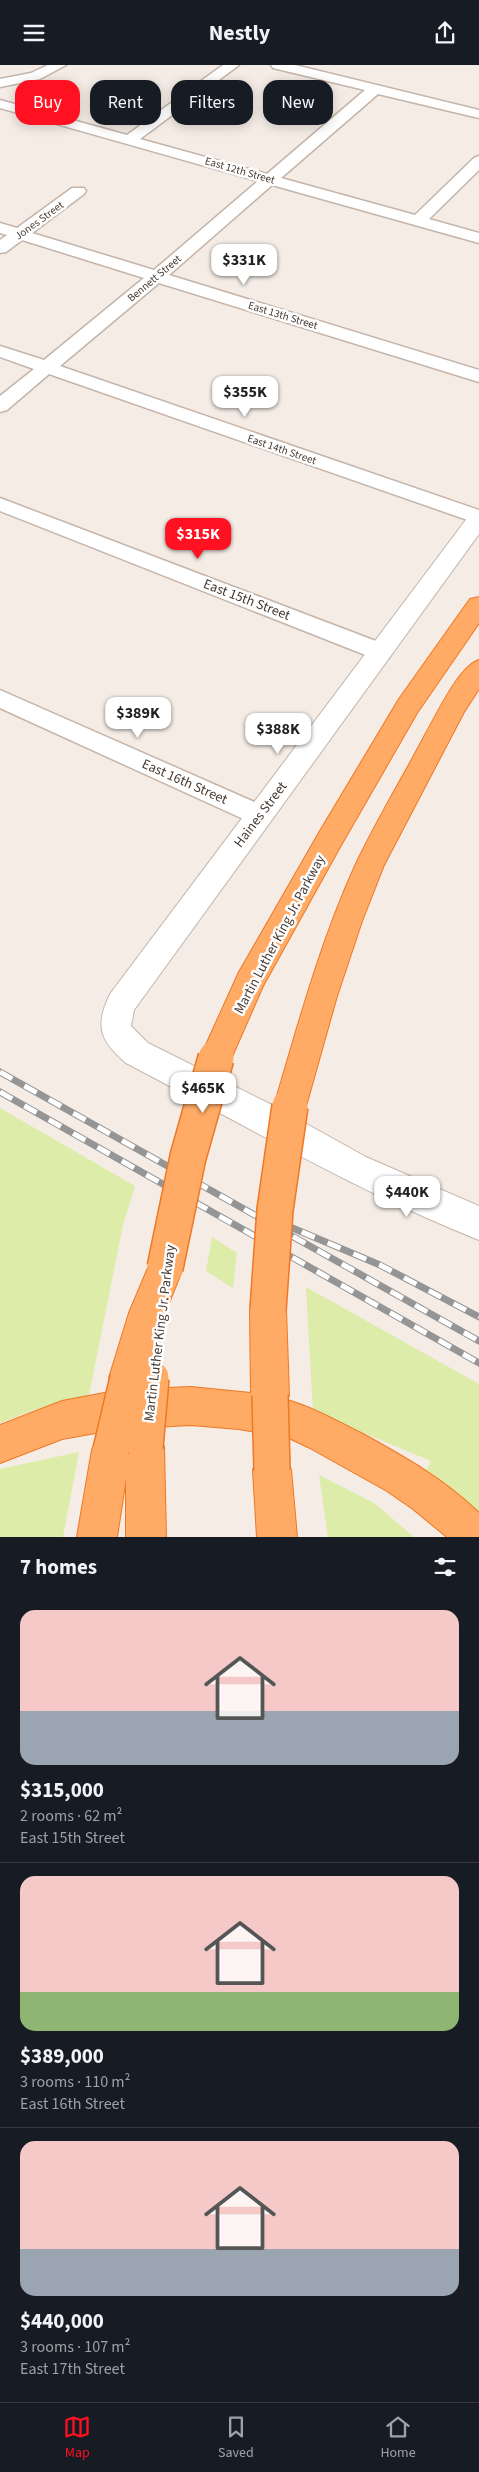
<!DOCTYPE html>
<html lang="en">
<head>
<meta charset="utf-8">
<style>
	:root { --surface:#171b24; --page:#242831; --text:#f1f3f6; --muted:#9ea1a6; --line:#363941; --accent:#ff1121 }
	body { margin:0; font-family:"Source Sans 3",sans-serif; background:var(--page); color:var(--text); height:100vh; display:flex; flex-direction:column; font-size:19px; white-space:nowrap }
	* { box-sizing:border-box; margin:0 }
	p { font-size:16px; color:var(--muted) }
	.icon { flex:none; width:28px; height:28px; fill:none; stroke:currentColor; stroke-width:2; stroke-linecap:round; stroke-linejoin:round }
	.map { position:relative; height:1472px; overflow:hidden }
	.drawer { display:flex; flex-direction:column; background:var(--surface); flex:1 }
	.drawer>* { flex:none }
	.guide { position:absolute; left:15px; top:15px; width:450px; height:45px; display:flex; gap:10px }
	.price { position:absolute; translate:-50% -42px; padding:0 11px; border-radius:10px; background:#fff; color:#222; font-size:16px; line-height:32px; filter:drop-shadow(0 1px 2px #0008) }
	.price::after { content:''; position:absolute; left:50%; top:30px; width:15px; height:11px; margin-left:-8px; background:inherit; clip-path:polygon(0 0,100% 0,50% 100%) }
	.price.on { background:var(--accent); color:#fff }
	ul { padding:0; list-style:none }
	li { display:grid; align-content:center; gap:10px; height:265px; padding:0 20px }
	li+li { border-top:1px solid var(--line) }
	li span { display:grid; place-items:center; height:155px; border-radius:15px; color:#555 }
	li>.icon { margin-inline-start:auto }
	span .icon { width:90px; height:90px; fill:#fffc; stroke-width:1 }
	li b { font-size:21px }
	h2 { display:flex; justify-content:space-between; align-items:center; height:60px; padding:0 20px; font-size:21px }
	.chip { padding:0 18px; border-radius:15px; background:var(--surface); box-shadow:0 2px 12px #0003; font-size:18px; line-height:45px }
	.chip.on { background:var(--accent); color:#fff }
	header { display:flex; justify-content:space-between; align-items:center; height:65px; padding:0 20px; background:var(--surface); font-size:22px; font-weight:700 }
	.tabs { display:flex; justify-content:space-around; align-items:center; height:70px; border-top:1px solid var(--line); background:var(--surface); font-size:14px; color:var(--muted) }
	.tabs a { display:grid; justify-items:center; gap:2px }
	.tabs .on { color:var(--accent) }
	.map>svg:first-child { display:block }
</style>
</head>
<body>
<header><svg class="icon" aria-label="menu" viewBox="0 0 24 24"><path d="M4 6h16M4 12h16M4 18h16"/></svg>Nestly<svg class="icon" aria-label="share" viewBox="0 0 24 24"><path d="M12 15V3M7 8l5-5 5 5M5 13v7h14v-7"/></svg></header>
<div class="map">
<svg width="479" height="1472" viewBox="0 0 479 1472">
	<rect width="100%" height="100%" fill="#f4ece5"/>
	<!-- green -->
	<g fill="#ddeda9">
		<polygon points="0,1043 135,1121 123,1160 89,1330 37,1344 0,1358"/>
		<polygon points="212,1172 237,1188 233,1223 206,1206"/>
		<polygon points="306,1222 479,1319 479,1461 423,1413 431,1396 313,1347"/>
		<polygon points="79,1387 63,1472 0,1472 0,1404"/>
		<polygon points="319,1410 374,1438 414,1472 328,1472"/>
	</g>
	<g fill="none" stroke-linecap="round" stroke-linejoin="round">
		<defs>
			<g id="minor">
				<polygon points="48,0 66,0 40,14 0,22 0,14 31,8"/>
				<polygon points="223,0 239,0 140,74 267,109 365,25 273,3 271,0 295,0 479,45 479,53 378,29 281,113 415,150 474,93 479,91 479,105 429,154 479,168 479,178 272,120 169,210 479,305 479,317 159,218 60,301 479,445 479,459 49,309 7,345 0,347 0,331 34,304 0,292 0,281 44,295 144,213 22,175 6,187 0,188 0,175 7,170 0,168 0,158 17,163 72,123 84,123 86,126 84,129 32,168 154,205 258,116 0,43 0,35 127,70"/>
				<polygon points="0,433 389,581 392,587 389,593 381,595 373,593 0,446"/>
				<polygon points="0,625 268,743 272,750 268,757 259,760 250,757 0,643"/>
			</g>
			<path id="tertiary" d="M479,446V469L134,945L131,961L148,978L278,1043L366,1092L479,1141V1175C356,1126 243,1059 126,998C99,975 95,960 110,929L471,448Z"/>
			<g id="motorway">
				<polygon points="479,532 479,558 417,648 340,782 263,921 227,1003 216,1007 205,1003 200,993 239,907 320,766 399,634 470,534"/>
				<path d="M479,595V624L464,647L384,800L362,856L337,931L306,1041L302,1051L290,1056L278,1051L274,1041C298,960 320,878 355,801C376,756 402,714 425,670C436,651 459,601 479,595Z"/>
				<path d="M165,1186L177,1191L183,1203L165,1248L142,1324L191,1322L251,1328L250,1245L255,1232L268,1227L281,1232L286,1245L289,1330L287,1335C312,1342 337,1356 361,1368C403,1391 444,1414 479,1448V1472H447L413,1444L387,1426L310,1383L289,1373L239,1364L191,1360L118,1364L62,1374L0,1398V1360L62,1336L115,1326L109,1313L129,1248L153,1191Z"/>
				<polygon points="145,1363 159,1368 164,1382 166,1472 126,1472 126,1413 117,1472 77,1472 92,1385 97,1371 111,1366 125,1371 127,1378 131,1368"/>
				<polygon points="272,1386 286,1391 291,1405 297,1472 257,1472 253,1405 258,1391"/>
			</g>
		</defs>
		<!-- minor casing -->
		<use href="#minor" stroke="#c4b4a9" stroke-width="3"/>
		<!-- tertiary casing -->
		<use href="#tertiary" stroke="#c4b4a9" stroke-width="2"/>
		<!-- motorway casing -->
		<use href="#motorway" stroke="#ee7825" stroke-width="2"/>
		<!-- minor -->
		<use href="#minor" fill="#fff" fill-rule="evenodd"/>
		<!-- tertiary -->
		<use href="#tertiary" fill="#fff" fill-rule="evenodd"/>
		<!-- motorway -->
		<use href="#motorway" fill="#ffaa65" fill-rule="evenodd"/>
		<defs>
			<g id="rail">
				<polyline points="0,1007 479,1276"/>
				<polyline points="0,1027 479,1298"/>
				<polyline points="276,1156 380,1200 479,1252"/>
			</g>
		</defs>
		<!-- rail casing -->
		<use href="#rail" stroke="#959595" stroke-width="7"/>
		<!-- rail -->
		<use href="#rail" stroke="#fff" stroke-width="5" stroke-dasharray="14" stroke-linecap="butt"/>
		<defs>
			<g id="motorway-bridge">
				<polyline points="165,1203 188,1092 216,993"/>
				<polyline points="268,1245 275,1145 290,1041"/>
				<polyline points="270,1330 272,1405"/>
				<polyline points="145,1382 151,1313"/>
				<polyline points="111,1385 128,1313"/>
			</g>
		</defs>
		<!-- motorway-bridge casing -->
		<use href="#motorway-bridge" stroke="#ee7825" stroke-width="38" stroke-linecap="butt"/>
		<!-- motorway-bridge -->
		<use href="#motorway-bridge" stroke="#ffaa65" stroke-width="35"/>
	</g>
	<g text-anchor="middle" stroke-width="5" stroke-linejoin="round" paint-order="stroke">
		<!-- far-street labels -->
		<g font-size="11" fill="#473b34" stroke="#fff">
			<text transform="translate(240 105) rotate(16)" y="4">East 12th Street</text>
			<text transform="translate(39 155) rotate(-36)" y="4">Jones Street</text>
			<text transform="translate(154 213) rotate(-40)" y="4">Bennett Street</text>
			<text transform="translate(283 250) rotate(17)" y="4">East 13th Street</text>
			<text transform="translate(282 384) rotate(19)" y="4">East 14th Street</text>
		</g>
		<!-- street labels -->
		<g font-size="14" fill="#473b34" stroke="#fff">
			<text transform="translate(247 534) rotate(21)" y="5">East 15th Street</text>
			<text transform="translate(185 716) rotate(24)" y="5">East 16th Street</text>
			<text transform="translate(260 749) rotate(-53)" y="5">Haines Street</text>
			<text transform="translate(279 869) rotate(-62)" y="5">Martin Luther King Jr. Parkway</text>
			<text transform="translate(159 1268) rotate(-83)" y="5">Martin Luther King Jr. Parkway</text>
		</g>
	</g>
</svg>
<b class="price" style="left:244px;top:221px">$331K</b>
<b class="price" style="left:245px;top:353px">$355K</b>
<b class="price on" style="left:198px;top:495px">$315K</b>
<b class="price" style="left:138px;top:674px">$389K</b>
<b class="price" style="left:278px;top:690px">$388K</b>
<b class="price" style="left:203px;top:1049px">$465K</b>
<b class="price" style="left:407px;top:1153px">$440K</b>
<div class="guide">
<a class="chip on">Buy</a>
<a class="chip">Rent</a>
<a class="chip">Filters</a>
<a class="chip">New</a>
</div>
</div>
<section class="drawer">
<h2>7 homes<svg class="icon" aria-label="filters" viewBox="0 0 24 24"><path d="M4 7h16M4 17h16"/><circle cx="9" cy="7" r="2"/><circle cx="15" cy="17" r="2"/></svg></h2>
<ul>
<li><span style="background:linear-gradient(#f6c9c9 65%,#9aa5b1 0)"><svg class="icon" aria-label="home" viewBox="0 0 24 24"><path d="M3 11l9-7 9 7M6 9v11h12V9"/></svg></span><div><b>$315,000</b><p>2 rooms · 62 m²</p><p>East 15th Street</p></div></li>
<li><span style="background:linear-gradient(#f6c9c9 75%,#8fb573 0)"><svg class="icon" aria-label="home" viewBox="0 0 24 24"><path d="M3 11l9-7 9 7M6 9v11h12V9"/></svg></span><div><b>$389,000</b><p>3 rooms · 110 m²</p><p>East 16th Street</p></div></li>
<li><span style="background:linear-gradient(#f6c9c9 70%,#9aa5b1 0)"><svg class="icon" aria-label="home" viewBox="0 0 24 24"><path d="M3 11l9-7 9 7M6 9v11h12V9"/></svg></span><div><b>$440,000</b><p>3 rooms · 107 m²</p><p>East 17th Street</p></div></li>
</ul>
</section>
<nav class="tabs">
<a class="on"><svg class="icon" aria-label="map" viewBox="0 0 24 24"><path d="M3 6l6-2 6 2 6-2v14l-6 2-6-2-6 2zM9 4v14M15 6v14"/></svg>Map</a>
<a><svg class="icon" aria-label="saved" viewBox="0 0 24 24"><path d="M7 4h10v16l-5-4-5 4z"/></svg>Saved</a>
<a><svg class="icon" aria-label="home" viewBox="0 0 24 24"><path d="M3 11l9-7 9 7M6 9v11h12V9"/></svg>Home</a>
</nav>
</body>
</html>
